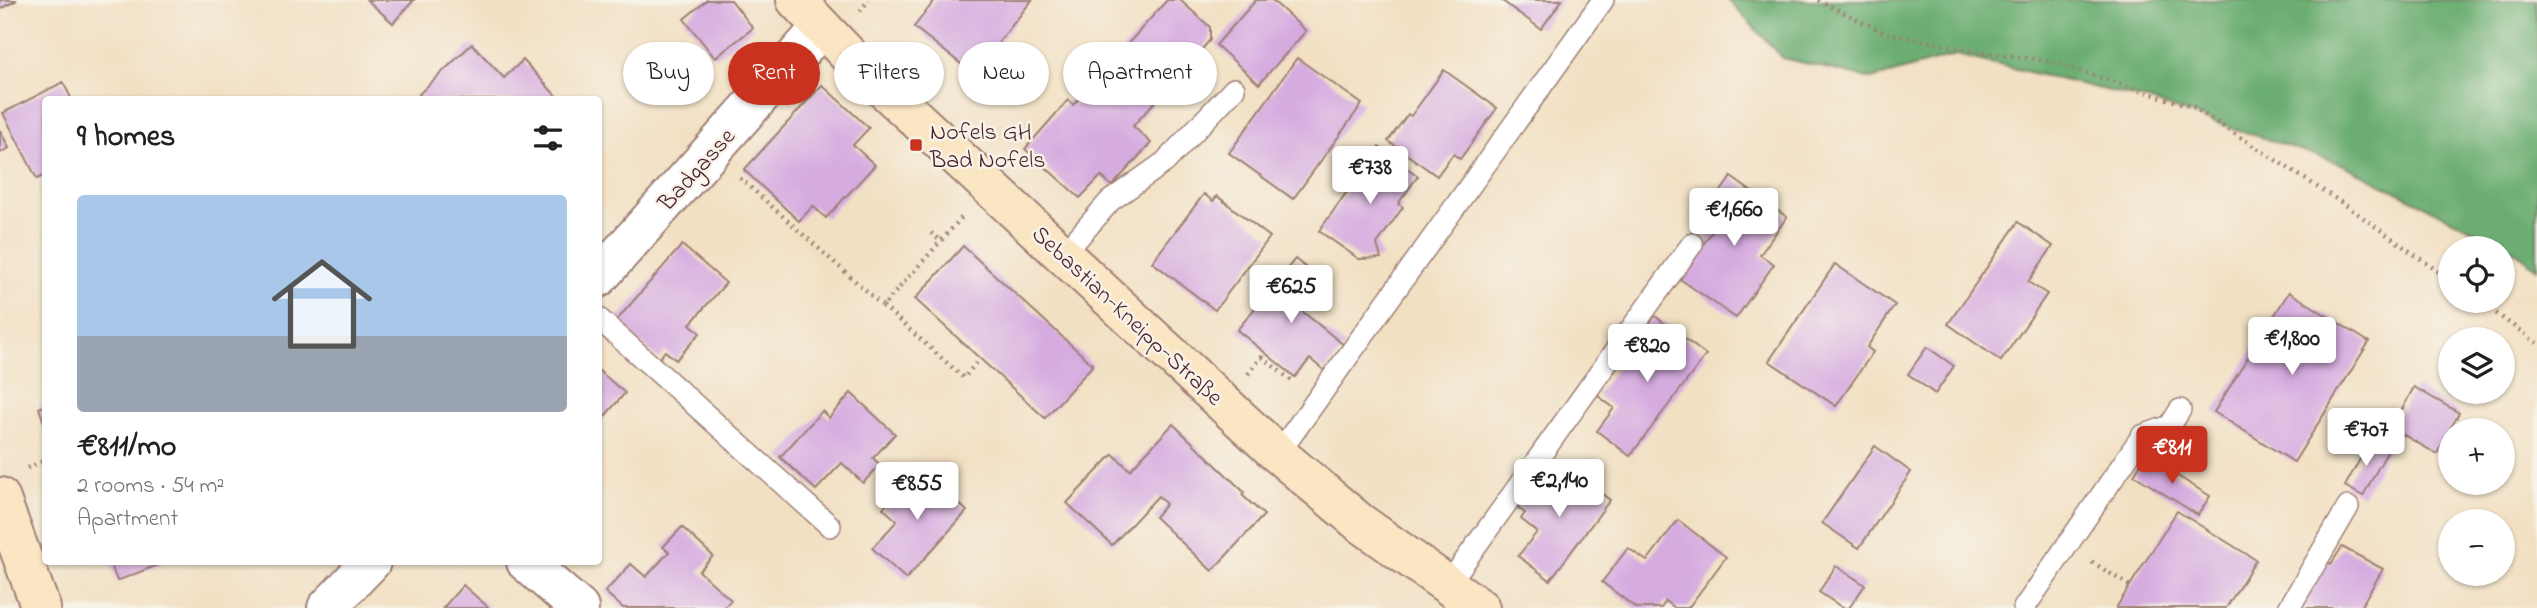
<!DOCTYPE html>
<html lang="en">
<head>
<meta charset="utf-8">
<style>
	:root { --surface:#fff; --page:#f6f6f6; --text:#202124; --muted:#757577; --accent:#c8321e }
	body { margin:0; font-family:"Indie Flower",sans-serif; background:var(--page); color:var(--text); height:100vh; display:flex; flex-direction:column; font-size:26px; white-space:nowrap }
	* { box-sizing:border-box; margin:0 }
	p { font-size:23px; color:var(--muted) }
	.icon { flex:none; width:38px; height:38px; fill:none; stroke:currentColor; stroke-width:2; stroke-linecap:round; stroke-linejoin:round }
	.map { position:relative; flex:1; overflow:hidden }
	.panel { position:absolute; left:42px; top:96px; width:560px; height:469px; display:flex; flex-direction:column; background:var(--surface); border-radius:7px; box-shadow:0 2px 5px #0004 }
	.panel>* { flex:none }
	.hud { position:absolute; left:623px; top:42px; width:665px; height:63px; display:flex; gap:14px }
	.tools { position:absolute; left:2438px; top:236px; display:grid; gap:14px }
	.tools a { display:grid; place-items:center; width:77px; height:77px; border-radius:50%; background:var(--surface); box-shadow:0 2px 5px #0004; font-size:35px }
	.price { position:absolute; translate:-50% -60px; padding:0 16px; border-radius:7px; background:#fff; color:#222; font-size:23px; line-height:46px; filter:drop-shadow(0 2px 4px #0008) }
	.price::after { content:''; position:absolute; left:50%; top:42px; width:21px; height:16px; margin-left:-10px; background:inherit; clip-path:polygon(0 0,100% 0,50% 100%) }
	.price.current { background:var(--accent); color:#fff }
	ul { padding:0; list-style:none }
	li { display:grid; align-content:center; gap:14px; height:371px; padding:0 35px }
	li span { display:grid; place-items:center; height:217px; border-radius:7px; color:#555 }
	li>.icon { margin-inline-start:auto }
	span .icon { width:126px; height:126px; fill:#fffc; stroke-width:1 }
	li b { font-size:30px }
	h2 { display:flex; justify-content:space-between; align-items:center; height:84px; padding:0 35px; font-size:30px }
	.pill { padding:0 24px; border-radius:32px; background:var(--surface); box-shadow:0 2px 5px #0004; font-size:24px; line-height:63px }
	.pill.current { background:var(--accent); color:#fff }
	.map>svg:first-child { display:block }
</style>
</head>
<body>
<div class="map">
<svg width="2537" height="608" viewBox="0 0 2537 608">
	<rect width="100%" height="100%" fill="#f7f3e8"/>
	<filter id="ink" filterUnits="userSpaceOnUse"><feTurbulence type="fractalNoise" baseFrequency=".0143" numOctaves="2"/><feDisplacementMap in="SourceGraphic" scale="14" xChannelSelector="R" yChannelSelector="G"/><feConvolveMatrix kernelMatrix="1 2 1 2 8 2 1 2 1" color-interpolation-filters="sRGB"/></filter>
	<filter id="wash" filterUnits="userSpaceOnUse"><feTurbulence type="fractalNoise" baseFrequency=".00686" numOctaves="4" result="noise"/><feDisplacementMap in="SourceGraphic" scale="28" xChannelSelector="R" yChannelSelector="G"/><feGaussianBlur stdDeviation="1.57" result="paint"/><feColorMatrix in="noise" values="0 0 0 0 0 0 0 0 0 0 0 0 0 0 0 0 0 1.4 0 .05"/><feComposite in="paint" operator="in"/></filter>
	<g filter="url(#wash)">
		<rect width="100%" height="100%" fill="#f2e0c3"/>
		<!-- forest -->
		<polygon fill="#6cae72" stroke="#5b664e" stroke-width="2" points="1728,0 2537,0 2537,269 2515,251 2342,164 2148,100 1956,55 1872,79 1783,58"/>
		<g id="blocks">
			<!-- building -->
			<g fill="#d6ace0">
				<polygon points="0,0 17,0 0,9"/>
				<polygon points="367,0 414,0 393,23"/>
				<polygon points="707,0 731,0 753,28 715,58 684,19"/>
				<polygon points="935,0 1032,0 974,74 914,27"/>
				<polygon points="1167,0 1180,0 1210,27 1210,40 1133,126 1151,143 1112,186 1101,176 1080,198 1025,149 1068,100 1073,105"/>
				<polygon points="1256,0 1272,0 1306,31 1259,84 1216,45"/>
				<polygon points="1501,0 1562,0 1541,29"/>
				<polygon points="472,44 504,78 523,60 560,100 424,100 419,94"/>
				<polygon points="1297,58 1362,104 1293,199 1229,153"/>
				<polygon points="1444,70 1497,108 1460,159 1453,154 1437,176 1388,141 1408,114 1411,116"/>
				<polygon points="63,82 72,100 46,100 46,175 37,179 3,113"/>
				<polygon points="822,85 869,128 853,145 875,165 826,218 813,206 799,221 744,170"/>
				<polygon points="0,130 9,148 0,153"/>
				<polygon points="1379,147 1418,176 1398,204 1403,207 1377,244 1381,258 1359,259 1319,231"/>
				<polygon points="1731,177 1787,217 1760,255 1774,264 1736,318 1680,279 1713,230 1700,221"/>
				<polygon points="1204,194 1213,201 1217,196 1270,237 1215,310 1152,262"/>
				<polygon points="2018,222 2053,246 2028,282 2047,294 2001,361 1948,324"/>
				<polygon points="682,245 726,283 690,324 700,333 676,360 665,351 659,359 616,321"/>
				<polygon points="963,246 1093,365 1045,418 915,299"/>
				<polygon points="1295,259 1320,279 1297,307 1345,346 1325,371 1310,359 1295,377 1237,330"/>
				<polygon points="1835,264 1895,305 1867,347 1873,352 1836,406 1769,361"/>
				<polygon points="2289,292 2369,342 2294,462 2214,412"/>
				<polygon points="1655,316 1706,355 1630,456 1597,431 1614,408 1597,395"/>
				<polygon points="1927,347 1954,366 1935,394 1908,374"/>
				<polygon points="598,370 625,393 598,424"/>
				<polygon points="2414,387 2459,413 2437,454 2392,428"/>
				<polygon points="851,393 895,434 873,458 880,465 863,483 842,463 816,490 780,457 822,411 829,418"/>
				<polygon points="46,405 46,425 45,425 39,408"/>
				<polygon points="1173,424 1244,492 1242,495 1264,515 1212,571 1155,517 1166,504 1158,496 1112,545 1067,503 1113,454 1130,470"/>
				<polygon points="2370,441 2388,450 2363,496 2345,486"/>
				<polygon points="1875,446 1911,472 1859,548 1822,523"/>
				<polygon points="2145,456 2210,496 2198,515 2134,475"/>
				<polygon points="1562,464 1610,500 1550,580 1518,556 1537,532 1521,519 1525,513 1518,508 1534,487 1541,492"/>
				<polygon points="920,467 967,511 906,579 872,548 897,521 883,508"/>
				<polygon points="2177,511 2256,560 2226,608 2116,608"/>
				<polygon points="1678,520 1726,557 1688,608 1675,608 1666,601 1661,608 1636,608 1602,582 1628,548 1647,561"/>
				<polygon points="682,527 713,556 699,571 731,600 724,608 623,608 605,592 631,564 646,577 669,552 663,547"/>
				<polygon points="2342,547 2383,569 2360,608 2301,608 2327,562 2331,564"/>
				<polygon points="110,562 165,562 117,581"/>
				<polygon points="1836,566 1865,585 1849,608 1843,608 1819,592"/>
				<polygon points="463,585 489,608 443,608"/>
			</g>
		</g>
	</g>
	<g filter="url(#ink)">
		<use href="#blocks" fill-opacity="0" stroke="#9e8077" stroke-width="2"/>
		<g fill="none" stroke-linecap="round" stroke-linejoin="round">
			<defs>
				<g id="lane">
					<polyline points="1063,255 1110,201 1165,162 1234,89"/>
					<polyline points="598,318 830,526"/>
					<polyline points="1278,454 1603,0"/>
					<polyline points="1447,586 1692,244"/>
					<polyline points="2024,608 2142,436 2170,426 2180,410"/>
					<polyline points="2289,608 2348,507"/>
				</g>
				<g id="street">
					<polyline points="598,278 821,28"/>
					<polyline points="526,562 579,608"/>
					<polyline points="327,608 371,562"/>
				</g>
				<g id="secondary">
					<polyline points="796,0 857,64 1278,454 1359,522 1480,608"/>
					<polyline points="0,497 41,608"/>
				</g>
			</defs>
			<!-- lane casing -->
			<use href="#lane" stroke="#9e8077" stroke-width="24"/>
			<!-- street casing -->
			<use href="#street" stroke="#9e8077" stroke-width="42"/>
			<!-- secondary casing -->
			<use href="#secondary" stroke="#9e8077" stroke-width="42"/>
			<!-- path -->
			<g stroke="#9e8077" stroke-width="4.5" stroke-dasharray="2 5" stroke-linecap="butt">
				<polyline points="1818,0 1885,33 1981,52 2048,61 2193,107 2344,204 2450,280"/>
				<polyline points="860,11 869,0"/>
				<polyline points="740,178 883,306 964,215"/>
				<polyline points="931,233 941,241"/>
				<polyline points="2479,301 2537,343"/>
				<polyline points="883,306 964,378 980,358"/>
				<polyline points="1262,357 1291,380"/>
				<polyline points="1248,374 1265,353"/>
				<polyline points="27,468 46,460"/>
				<polyline points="2092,562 2130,586"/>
			</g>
			<!-- lane -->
			<use href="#lane" stroke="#fff" stroke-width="21"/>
			<!-- street -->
			<use href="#street" stroke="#fff" stroke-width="38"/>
			<!-- secondary -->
			<use href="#secondary" stroke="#fbe6c4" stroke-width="38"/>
		</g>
	</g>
	<!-- markers -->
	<rect fill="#c8321e" stroke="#f7f3e8" stroke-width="2.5" x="909" y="138" width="14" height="14" rx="3.5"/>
	<g text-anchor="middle" stroke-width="5" stroke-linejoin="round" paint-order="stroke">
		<!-- poi labels -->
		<g font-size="24" fill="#4a1f2b" stroke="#f7f3e8" text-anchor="start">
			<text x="930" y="139">Nofels GH<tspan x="930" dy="28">Bad Nofels</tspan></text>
		</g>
		<!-- street labels -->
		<g font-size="24" fill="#4a1f2b" stroke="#f7f3e8">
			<text transform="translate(696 169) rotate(-48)" y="8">Badgasse</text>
			<text transform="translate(1128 315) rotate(43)" y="8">Sebastian-Kneipp-Straße</text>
		</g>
	</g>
</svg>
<div class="tools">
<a><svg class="icon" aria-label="locate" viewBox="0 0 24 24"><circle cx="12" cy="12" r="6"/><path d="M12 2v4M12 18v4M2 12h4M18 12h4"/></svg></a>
<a><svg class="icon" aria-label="layers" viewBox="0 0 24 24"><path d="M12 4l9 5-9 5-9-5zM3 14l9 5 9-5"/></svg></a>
<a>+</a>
<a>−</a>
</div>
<b class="price" style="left:1370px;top:206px">€738</b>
<b class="price" style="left:1734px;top:248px">€1,660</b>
<b class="price" style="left:1291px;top:325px">€625</b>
<b class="price" style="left:2292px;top:377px">€1,800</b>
<b class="price" style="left:1647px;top:384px">€820</b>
<b class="price" style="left:2366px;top:468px">€707</b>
<b class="price current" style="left:2172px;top:486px">€811</b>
<b class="price" style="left:1559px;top:519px">€2,140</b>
<b class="price" style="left:917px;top:522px">€855</b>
<div class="hud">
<a class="pill">Buy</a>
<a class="pill current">Rent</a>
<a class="pill">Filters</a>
<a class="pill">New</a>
<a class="pill">Apartment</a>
</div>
<section class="panel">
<h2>9 homes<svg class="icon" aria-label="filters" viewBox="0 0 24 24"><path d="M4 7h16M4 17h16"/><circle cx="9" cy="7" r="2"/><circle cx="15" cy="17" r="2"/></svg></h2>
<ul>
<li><span style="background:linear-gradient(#a9c7e8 65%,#9aa5b1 0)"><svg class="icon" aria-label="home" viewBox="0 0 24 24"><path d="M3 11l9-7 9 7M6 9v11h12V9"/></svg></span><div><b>€811/mo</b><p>2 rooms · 54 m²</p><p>Apartment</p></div></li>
</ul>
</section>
</div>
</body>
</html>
